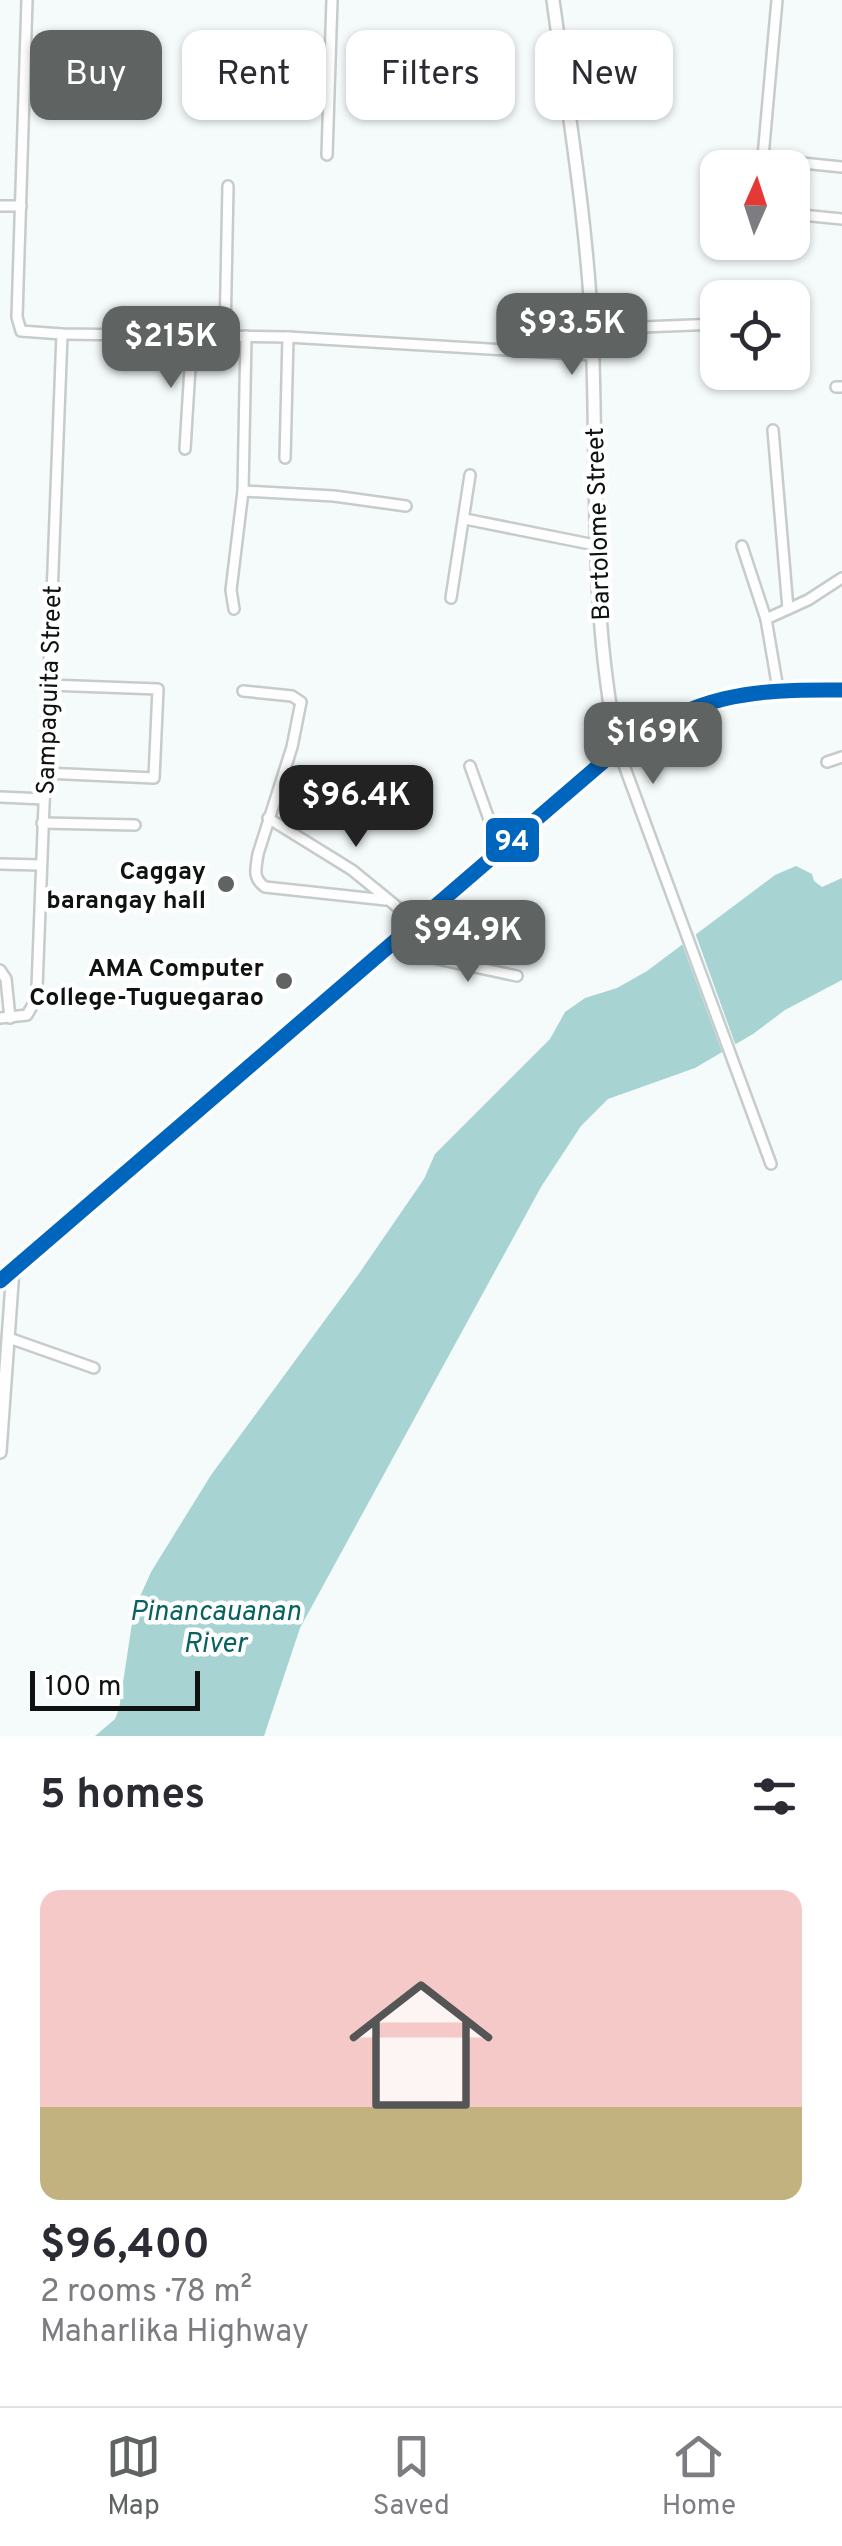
<!DOCTYPE html>
<html lang="en">
<head>
<meta charset="utf-8">
<style>
	:root { --surface:#fff; --page:#f7f7f7; --text:#2b2b33; --muted:#7c7c81; --line:#e1e1e2; --accent:#5f6463 }
	body { margin:0; font-family:Overpass,sans-serif; background:var(--page); color:var(--text); height:100vh; display:flex; flex-direction:column; font-size:38px; white-space:nowrap }
	* { box-sizing:border-box; margin:0 }
	p { font-size:32px; color:var(--muted) }
	.icon { flex:none; width:55px; height:55px; fill:none; stroke:currentColor; stroke-width:2; stroke-linecap:round; stroke-linejoin:round }
	.map { position:relative; height:1736px; overflow:hidden }
	.sheet { display:flex; flex-direction:column; background:var(--surface); flex:1 }
	.sheet>* { flex:none }
	.hud { position:absolute; left:30px; top:30px; width:782px; height:90px; display:flex; gap:20px }
	.needle { width:65px; rotate:3deg }
	.controls { position:absolute; left:700px; top:150px; display:grid; gap:20px }
	.controls a { display:grid; place-items:center; width:110px; height:110px; border-radius:20px; background:var(--surface); box-shadow:0 2px 8px #0004; font-size:50px }
	.scale { position:absolute; left:30px; bottom:25px; width:170px; box-sizing:border-box; padding-left:10px; border:5px solid #0e1211; border-top:0; font-size:28px; line-height:35px; white-space:nowrap; color:#0e1211; -webkit-text-stroke:8px #fff; paint-order:stroke }
	.price { position:absolute; translate:-50% -85px; padding:0 22px; border-radius:20px; background:var(--accent); color:#fff; font-size:32px; line-height:65px; filter:drop-shadow(0 2px 5px #0008) }
	.price::after { content:''; position:absolute; left:50%; top:60px; width:30px; height:22px; margin-left:-15px; background:inherit; clip-path:polygon(0 0,100% 0,50% 100%) }
	.price.active { background:#222; color:#fff }
	ul { padding:0; list-style:none }
	li { display:grid; align-content:center; gap:20px; height:530px; padding:0 40px }
	li+li { border-top:2px solid var(--line) }
	li span { display:grid; place-items:center; height:310px; border-radius:20px; color:#555 }
	li>.icon { margin-inline-start:auto }
	span .icon { width:180px; height:180px; fill:#fffc; stroke-width:1 }
	li b { font-size:42px }
	h2 { display:flex; justify-content:space-between; align-items:center; height:120px; padding:0 40px; font-size:42px }
	.pill { padding:0 35px; border-radius:20px; background:var(--surface); box-shadow:0 2px 8px #0004; font-size:35px; line-height:90px }
	.pill.active { background:var(--accent); color:#fff }
	.tab-bar { display:flex; justify-content:space-around; align-items:center; height:140px; border-top:2px solid var(--line); background:var(--surface); font-size:28px; color:var(--muted) }
	.tab-bar a { display:grid; justify-items:center; gap:5px }
	.tab-bar .active { color:var(--accent) }
	.map>svg:first-child { display:block }
</style>
</head>
<body>
<div class="map">
<svg width="842" height="1736" viewBox="0 0 842 1736">
	<rect width="100%" height="100%" fill="#f5fbfb"/>
	<!-- water -->
	<polygon fill="#a7d4d2" points="796,866 812,874 814,881 822,887 842,878 842,980 785,1010 753,1034 695,1068 608,1099 581,1126 541,1187 300,1628 264,1736 95,1736 115,1719 119,1709 134,1610 151,1572 211,1475 358,1275 424,1179 435,1154 550,1039 565,1012 585,998 617,988 647,971 775,875"/>
	<!-- pier -->
	<polygon fill="#f5fbfb" points="693,927 737,1049 724,1057 680,938"/>
	<g fill="none" stroke-linecap="round" stroke-linejoin="round">
		<!-- minor-tunnel -->
		<polyline stroke="#d2d8d8" stroke-width="9" stroke-dasharray="9 4.5" stroke-linecap="butt" points="409,950 428,957"/>
		<defs>
			<g id="minor">
				<polyline points="27,0 17,317 21,331 62,334 288,337 592,355"/>
				<polyline points="327,155 332,0"/>
				<polyline points="763,159 842,167"/>
				<polyline points="762,168 777,0"/>
				<polyline points="0,206 21,206"/>
				<polyline points="792,214 842,219"/>
				<polyline points="592,329 718,324"/>
				<polyline points="225,335 228,186"/>
				<polyline points="836,387 842,387"/>
				<polyline points="773,430 788,609"/>
				<polyline points="185,449 192,335"/>
				<polyline points="285,458 288,337"/>
				<polyline points="243,491 334,496 406,506"/>
				<polyline points="465,519 595,545"/>
				<polyline points="742,546 766,619"/>
				<polyline points="451,598 470,475"/>
				<polyline points="234,609 231,590 243,491 246,336"/>
				<polyline points="778,689 766,619 808,600 842,578"/>
				<path d="M243,691L292,696L301,702L292,747L258,854C256,868 252,878 265,887L386,900"/>
				<polyline points="618,749 771,1164"/>
				<polyline points="827,762 842,757"/>
				<polyline points="470,766 500,850"/>
				<polyline points="45,773 154,778 158,689 48,685"/>
				<polyline points="0,797 44,799"/>
				<polyline points="268,818 352,870 417,923"/>
				<polyline points="42,823 135,825"/>
				<polyline points="0,864 40,865"/>
				<polyline points="428,957 517,976"/>
				<polyline points="0,970 6,979 10,1018"/>
				<polyline points="0,1018 27,1015 35,1001 37,988 62,334"/>
				<polyline points="9,1338 94,1368"/>
			</g>
			<g id="tertiary">
				<path d="M553,0C568,110 587,221 592,332C598,472 589,612 618,749"/>
				<polyline points="0,1452 13,1269"/>
			</g>
			<path id="primary" d="M0,1281L618,749C697,695 747,689 842,690"/>
		</defs>
		<!-- minor casing -->
		<use href="#minor" stroke="#c6cbcb" stroke-width="14"/>
		<!-- tertiary casing -->
		<use href="#tertiary" stroke="#c6cbcb" stroke-width="16"/>
		<!-- primary casing -->
		<use href="#primary" stroke="#d4d7d7" stroke-width="20"/>
		<!-- minor -->
		<use href="#minor" stroke="#fefefe" stroke-width="9"/>
		<!-- tertiary -->
		<use href="#tertiary" stroke="#fefefe" stroke-width="11"/>
		<!-- primary -->
		<use href="#primary" stroke="#e3eeee" stroke-width="15"/>
		<defs>
			<path id="bus-1" d="M0,1281L618,749C697,695 747,689 842,690"/>
		</defs>
		<!-- bus-1 casing -->
		<use href="#bus-1" stroke="#fff" stroke-width="22"/>
		<!-- bus-1 -->
		<use href="#bus-1" stroke="#0065bd" stroke-width="15"/>
	</g>
	<!-- markers -->
	<g fill="#5f6463" stroke="#fff" stroke-width="4">
		<circle cx="226" cy="884" r="10"/>
		<circle cx="284" cy="981" r="10"/>
	</g>
	<g text-anchor="middle" stroke-width="9" stroke-linejoin="round" paint-order="stroke">
		<!-- street labels -->
		<g font-size="25" fill="#0e1211" stroke="#fff">
			<text transform="translate(597 524) rotate(-92)" y="9">Bartolome Street</text>
			<text transform="translate(48 690) rotate(-88)" y="9">Sampaguita Street</text>
		</g>
		<!-- poi labels -->
		<g font-size="25" font-weight="bold" fill="#0e1211" stroke="#fff" text-anchor="end">
			<text x="206" y="879">Caggay<tspan x="206" dy="29">barangay hall</tspan></text>
			<text x="264" y="976">AMA Computer<tspan x="264" dy="29">College-Tuguegarao</tspan></text>
		</g>
		<!-- water labels -->
		<g font-size="28" font-style="italic" fill="#086260" stroke="#fff">
			<text x="215" y="1620">Pinancauanan<tspan x="215" dy="32">River</tspan></text>
		</g>
	</g>
	<rect stroke="#fff" stroke-width="4" x="484" y="816" width="57" height="48" rx="10" fill="#0065bd"/>
	<g font-size="28" text-anchor="middle" font-weight="bold" fill="#fff">
		<text x="512" y="850">94</text>
	</g>
</svg>
<div class="controls">
<a><svg class="needle" viewBox="-14 -14 28 28"><path d="M0-13l5 13h-10z" fill="#e53935"/><path d="M0 13l5-13h-10z" fill="#7c7c81"/></svg></a>
<a><svg class="icon" aria-label="locate" viewBox="0 0 24 24"><circle cx="12" cy="12" r="6"/><path d="M12 2v4M12 18v4M2 12h4M18 12h4"/></svg></a>
</div>
<div class="scale">100 m</div>
<b class="price" style="left:572px;top:378px">$93.5K</b>
<b class="price" style="left:171px;top:391px">$215K</b>
<b class="price" style="left:653px;top:787px">$169K</b>
<b class="price active" style="left:356px;top:850px">$96.4K</b>
<b class="price" style="left:468px;top:985px">$94.9K</b>
<div class="hud">
<a class="pill active">Buy</a>
<a class="pill">Rent</a>
<a class="pill">Filters</a>
<a class="pill">New</a>
</div>
</div>
<section class="sheet">
<h2>5 homes<svg class="icon" aria-label="filters" viewBox="0 0 24 24"><path d="M4 7h16M4 17h16"/><circle cx="9" cy="7" r="2"/><circle cx="15" cy="17" r="2"/></svg></h2>
<ul>
<li><span style="background:linear-gradient(#f6c9c9 70%,#c2b280 0)"><svg class="icon" aria-label="home" viewBox="0 0 24 24"><path d="M3 11l9-7 9 7M6 9v11h12V9"/></svg></span><div><b>$96,400</b><p>2 rooms · 78 m²</p><p>Maharlika Highway</p></div></li>
</ul>
</section>
<nav class="tab-bar">
<a class="active"><svg class="icon" aria-label="map" viewBox="0 0 24 24"><path d="M3 6l6-2 6 2 6-2v14l-6 2-6-2-6 2zM9 4v14M15 6v14"/></svg>Map</a>
<a><svg class="icon" aria-label="saved" viewBox="0 0 24 24"><path d="M7 4h10v16l-5-4-5 4z"/></svg>Saved</a>
<a><svg class="icon" aria-label="home" viewBox="0 0 24 24"><path d="M3 11l9-7 9 7M6 9v11h12V9"/></svg>Home</a>
</nav>
</body>
</html>
